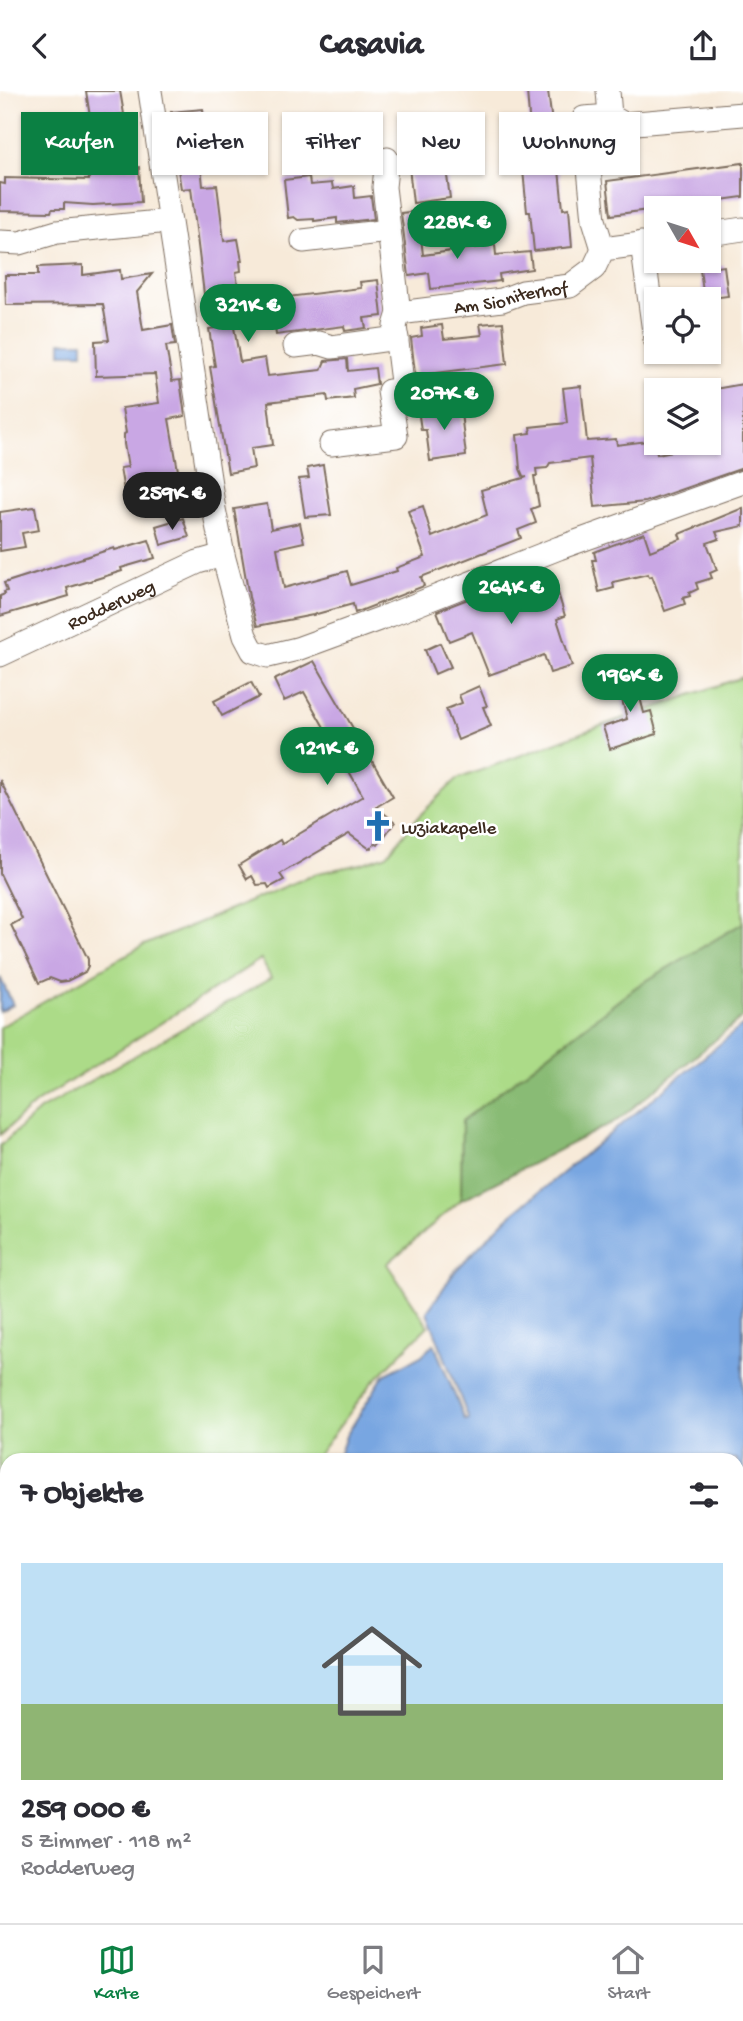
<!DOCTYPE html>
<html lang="de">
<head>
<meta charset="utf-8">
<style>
	:root { --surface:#fff; --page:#f7f7f7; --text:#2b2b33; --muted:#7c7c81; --line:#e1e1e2; --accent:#0b8043 }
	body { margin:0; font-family:"Gochi Hand",sans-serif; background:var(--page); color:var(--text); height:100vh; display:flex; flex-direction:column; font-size:26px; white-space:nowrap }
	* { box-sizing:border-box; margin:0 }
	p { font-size:23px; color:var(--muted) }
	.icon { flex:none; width:38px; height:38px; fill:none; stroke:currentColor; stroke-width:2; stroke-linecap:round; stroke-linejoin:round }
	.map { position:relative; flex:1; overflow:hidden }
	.drawer { position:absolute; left:0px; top:1362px; width:744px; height:471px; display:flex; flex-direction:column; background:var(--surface); border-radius:21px 21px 0 0; box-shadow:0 2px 5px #0004 }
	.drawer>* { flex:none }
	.top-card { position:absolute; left:21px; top:21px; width:702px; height:63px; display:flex; gap:14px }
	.needle { width:46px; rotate:129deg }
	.buttons { position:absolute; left:644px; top:105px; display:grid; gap:14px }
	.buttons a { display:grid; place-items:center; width:77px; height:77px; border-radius:0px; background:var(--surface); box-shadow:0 2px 5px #0004; font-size:35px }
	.price { position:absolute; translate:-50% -60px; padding:0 16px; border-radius:24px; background:var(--accent); color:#fff; font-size:23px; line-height:46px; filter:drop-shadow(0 2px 4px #0008) }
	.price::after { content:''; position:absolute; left:50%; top:42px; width:21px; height:16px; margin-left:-10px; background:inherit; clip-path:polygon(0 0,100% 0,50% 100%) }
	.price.on { background:#222; color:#fff }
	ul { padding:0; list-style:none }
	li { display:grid; align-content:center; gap:14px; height:371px; padding:0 21px }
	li+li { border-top:2px solid var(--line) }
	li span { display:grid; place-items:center; height:217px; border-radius:0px; color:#555 }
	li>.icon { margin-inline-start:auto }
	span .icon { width:126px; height:126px; fill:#fffc; stroke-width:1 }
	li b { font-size:30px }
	h2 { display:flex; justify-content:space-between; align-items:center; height:84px; padding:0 21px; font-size:30px }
	.chip { padding:0 24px; border-radius:0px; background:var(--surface); box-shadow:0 2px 5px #0004; font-size:24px; line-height:63px }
	.chip.on { background:var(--accent); color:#fff }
	header { display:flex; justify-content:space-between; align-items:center; height:91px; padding:0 21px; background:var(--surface); font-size:32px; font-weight:700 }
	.tabs { display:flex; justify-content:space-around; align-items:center; height:98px; border-top:2px solid var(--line); background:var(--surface); font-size:19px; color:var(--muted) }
	.tabs a { display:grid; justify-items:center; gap:4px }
	.tabs .on { color:var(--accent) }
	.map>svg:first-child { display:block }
</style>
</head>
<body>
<header><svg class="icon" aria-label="back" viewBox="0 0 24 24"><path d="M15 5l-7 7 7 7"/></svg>Casavia<svg class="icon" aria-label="share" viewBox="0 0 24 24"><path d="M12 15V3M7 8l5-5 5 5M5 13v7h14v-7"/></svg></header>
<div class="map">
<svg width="743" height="1832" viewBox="0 0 743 1832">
	<rect width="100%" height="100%" fill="#fff"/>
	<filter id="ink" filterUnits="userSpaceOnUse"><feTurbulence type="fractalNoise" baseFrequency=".0143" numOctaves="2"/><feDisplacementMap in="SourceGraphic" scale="14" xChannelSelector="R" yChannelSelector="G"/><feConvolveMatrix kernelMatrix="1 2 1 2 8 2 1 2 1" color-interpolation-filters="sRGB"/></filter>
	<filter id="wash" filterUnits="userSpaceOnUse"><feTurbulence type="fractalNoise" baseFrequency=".00686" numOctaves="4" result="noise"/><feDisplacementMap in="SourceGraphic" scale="28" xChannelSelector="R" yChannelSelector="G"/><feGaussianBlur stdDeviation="1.57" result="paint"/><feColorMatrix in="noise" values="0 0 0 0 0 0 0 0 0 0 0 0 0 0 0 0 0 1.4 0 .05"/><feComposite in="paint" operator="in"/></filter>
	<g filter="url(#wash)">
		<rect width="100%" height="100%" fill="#f7ead9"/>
		<!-- green -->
		<polygon fill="#acdb88" stroke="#748253" stroke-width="2" points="743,586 743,832 636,896 462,1030 461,1109 387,1173 428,1235 372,1292 315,1368 7,1368 7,1644 0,1650 0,1055 40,1019 271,887 261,868 36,1012 0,1044 0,936 142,855 318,782 361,773 387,764 419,725 457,688 595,637"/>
		<!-- forest -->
		<polygon fill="#89bb74" stroke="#627249" stroke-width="2" points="743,832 743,926 618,1029 461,1109 462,1030 636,896"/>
		<!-- water -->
		<g fill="#78a6e1" stroke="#5a6880" stroke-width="2">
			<rect x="61" y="251" width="22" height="11"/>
			<polygon points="0,886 13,914 0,921"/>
			<polygon points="743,934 743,1832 0,1832 0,1699 7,1696 7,1825 737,1825 737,1368 338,1368 346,1345 384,1284 421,1265 434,1253 465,1329 469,1329 427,1221 456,1179 507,1127"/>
		</g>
		<g id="blocks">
			<!-- building -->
			<g fill="#c9a7e4">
				<polygon points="86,0 120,0 124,23 104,26 104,24 90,26"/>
				<polygon points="527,0 548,0 553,40 564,39 566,59 557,59 563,118 569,117 572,156 534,160 530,121 527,121 521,58 530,57 529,52 531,51"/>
				<polygon points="203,18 205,40 174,44 171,21"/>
				<polygon points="444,63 450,107 413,112 408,67"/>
				<polygon points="743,72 743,106 611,124 607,90"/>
				<polygon points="201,75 203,95 217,94 224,150 238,148 242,170 240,170 241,180 236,181 239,202 230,213 240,271 265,267 268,285 321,279 325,270 347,268 348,280 375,277 377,293 353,298 354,307 328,310 327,304 268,311 273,354 251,357 254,377 228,382 210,276 215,275 209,238 215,237 210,202 204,203 191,97 181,98 178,78"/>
				<polygon points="139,76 141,111 93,114 64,112 64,118 52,118 51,121 0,120 0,92 5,93 5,87 89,89 88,79"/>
				<polygon points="309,86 310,94 332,92 333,98 354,95 355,107 371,105 374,128 337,132 337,127 314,130 314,128 298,129 294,126 288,127 284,89"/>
				<polygon points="418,120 423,164 495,154 496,164 530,161 532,178 499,183 500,190 431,198 429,182 409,185 401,122"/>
				<polygon points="83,174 83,184 120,179 121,188 152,183 137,201 143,239 172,234 175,254 166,255 172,290 180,289 185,325 169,328 180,391 124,400 120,377 128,376 124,353 124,343 126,342 122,317 159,312 155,283 96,285 95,250 109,249 103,213 6,214 5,184 38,184 38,176"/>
				<polygon points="724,175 728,205 704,208 700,178"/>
				<polygon points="378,189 382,225 364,227 366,237 345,240 344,235 276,244 271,208 361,197 360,191"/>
				<polygon points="503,231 507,273 427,283 429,299 417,300 411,247 422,245 421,237 442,234 444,248 482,244 480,233"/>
				<polygon points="743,293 743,377 645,411 595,416 590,367 550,372 547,377 536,378 537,385 534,385 539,415 531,418 536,432 518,439 521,447 421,486 424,495 355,522 353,513 313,524 257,535 249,506 234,418 267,413 271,438 300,432 304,451 277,457 284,497 347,480 351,494 397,480 396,477 425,466 408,420 423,415 432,446 487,424 481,399 527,386 524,387 520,378 517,344 531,342 530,336 567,332 563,297 581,295 587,350 616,348 617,354 655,349 657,363 709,353 709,299"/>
				<polygon points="460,313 466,365 430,370 426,339 421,339 418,318"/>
				<polygon points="323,374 331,424 305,426 299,388 309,387 307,377"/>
				<polygon points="35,416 39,439 22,442 25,456 0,460 0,421"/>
				<polygon points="743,417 743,435 716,441 719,448 707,452 717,479 710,482 712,487 696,492 698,498 689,502 690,505 683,507 685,513 665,520 652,485 649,486 648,483 613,491 614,497 599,501 592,469 596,469 594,461 644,442 650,460 681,448 679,443"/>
				<polygon points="183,427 189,446 161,454 156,435"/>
				<polygon points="149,449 155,467 121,477 122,480 67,497 69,505 0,525 0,505 5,503 4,501 7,500 4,492 114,457 115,459"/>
				<polygon points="540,488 545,506 558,502 565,525 557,528 572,575 550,582 544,564 489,584 472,541 449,550 437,520 509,492 512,498"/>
				<polygon points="440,552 451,576 435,583 425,559"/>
				<polygon points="314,570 393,706 376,716 395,731 378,754 375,752 370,758 349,743 280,783 284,789 269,797 267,793 257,794 252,785 247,788 239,774 280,749 282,753 363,705 304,601 284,610 274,589"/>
				<polygon points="632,575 644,622 651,620 657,643 610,658 603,636 627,628 618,593 621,593 617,578"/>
				<polygon points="251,591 259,606 222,625 214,610"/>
				<polygon points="479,595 487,615 483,616 491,635 458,649 446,618 462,612 459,604"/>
				<polygon points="0,689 88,868 88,875 85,881 67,890 60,891 50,887 39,892 11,834 22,828 0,783"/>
			</g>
		</g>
	</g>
	<g filter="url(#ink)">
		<use href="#blocks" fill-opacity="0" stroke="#7d6d5f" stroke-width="2"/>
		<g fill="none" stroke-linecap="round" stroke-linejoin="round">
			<defs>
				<g id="minor">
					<polyline points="150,0 213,413 223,464 245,545 253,560 268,565 297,558 390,524 559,457 743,391"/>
					<polyline points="608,0 610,25"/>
					<path id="s1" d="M387,68L384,96L399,222L502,209L523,201L570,195L594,177L603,158L656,151"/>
					<polyline points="709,143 743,138"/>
					<polyline points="303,150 388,140"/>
					<polyline points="0,151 20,152 57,141 169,130"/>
					<polyline points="642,152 655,248"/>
					<polyline points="603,158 594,129 584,27 610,25 624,33 743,23"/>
					<polyline points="295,255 319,252 332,256 397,247"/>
					<polyline points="331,353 396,345 389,300 403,299 395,235 399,222"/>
					<path id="s2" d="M0,564L198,471L223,464"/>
				</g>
			</defs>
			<!-- minor casing -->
			<use href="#minor" stroke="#7d6d5f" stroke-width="25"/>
			<!-- minor -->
			<use href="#minor" stroke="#fff" stroke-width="23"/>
		</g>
	</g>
	<!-- icons -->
	<defs>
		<symbol id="church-bare" viewBox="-9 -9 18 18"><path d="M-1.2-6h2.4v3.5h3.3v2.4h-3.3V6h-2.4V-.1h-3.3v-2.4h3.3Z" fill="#1f6fb2" stroke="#fff" stroke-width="2.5" paint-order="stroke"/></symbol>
	</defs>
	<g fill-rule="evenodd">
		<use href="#church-bare" x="356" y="713" width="44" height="44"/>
	</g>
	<g text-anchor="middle" stroke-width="5" stroke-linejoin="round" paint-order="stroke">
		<!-- street labels -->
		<g font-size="19" fill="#3b2a1e" stroke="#fff">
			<text dy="7" stroke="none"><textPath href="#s1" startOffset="268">Am Sioniterhof</textPath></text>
			<text dy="7" stroke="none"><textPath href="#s2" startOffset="122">Rodderweg</textPath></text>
		</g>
		<!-- poi labels -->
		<g font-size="19" fill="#3b2a1e" stroke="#fff" text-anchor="start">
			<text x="401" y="742">Luziakapelle</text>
		</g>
	</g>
</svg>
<div class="buttons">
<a><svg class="needle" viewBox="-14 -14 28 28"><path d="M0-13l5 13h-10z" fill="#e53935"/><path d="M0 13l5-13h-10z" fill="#7c7c81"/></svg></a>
<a><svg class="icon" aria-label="locate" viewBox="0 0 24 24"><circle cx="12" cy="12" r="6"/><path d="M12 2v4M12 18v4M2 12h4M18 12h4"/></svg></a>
<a><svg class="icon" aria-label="layers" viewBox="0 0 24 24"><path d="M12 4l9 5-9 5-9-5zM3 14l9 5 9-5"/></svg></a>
</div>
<b class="price" style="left:457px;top:170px">228K €</b>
<b class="price" style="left:248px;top:253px">321K €</b>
<b class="price" style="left:444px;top:341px">207K €</b>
<b class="price on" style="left:172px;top:441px">259K €</b>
<b class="price" style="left:511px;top:535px">264K €</b>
<b class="price" style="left:630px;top:623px">196K €</b>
<b class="price" style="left:327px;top:696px">121K €</b>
<div class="top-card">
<a class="chip on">Kaufen</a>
<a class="chip">Mieten</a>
<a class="chip">Filter</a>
<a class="chip">Neu</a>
<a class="chip">Wohnung</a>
</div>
<section class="drawer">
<h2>7 Objekte<svg class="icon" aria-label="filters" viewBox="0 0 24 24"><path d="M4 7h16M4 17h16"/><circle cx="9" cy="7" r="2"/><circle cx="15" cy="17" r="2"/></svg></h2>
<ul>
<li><span style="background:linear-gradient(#bfe0f5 65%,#8fb573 0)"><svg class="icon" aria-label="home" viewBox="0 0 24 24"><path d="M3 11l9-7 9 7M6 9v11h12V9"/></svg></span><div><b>259 000 €</b><p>5 Zimmer · 118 m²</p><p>Rodderweg</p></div></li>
</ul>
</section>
</div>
<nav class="tabs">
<a class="on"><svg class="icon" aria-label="map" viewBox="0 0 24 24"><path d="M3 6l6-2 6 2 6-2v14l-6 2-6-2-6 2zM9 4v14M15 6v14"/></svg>Karte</a>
<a><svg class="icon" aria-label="saved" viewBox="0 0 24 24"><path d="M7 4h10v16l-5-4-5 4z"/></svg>Gespeichert</a>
<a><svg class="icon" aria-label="home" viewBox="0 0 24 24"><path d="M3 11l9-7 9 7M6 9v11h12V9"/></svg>Start</a>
</nav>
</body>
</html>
